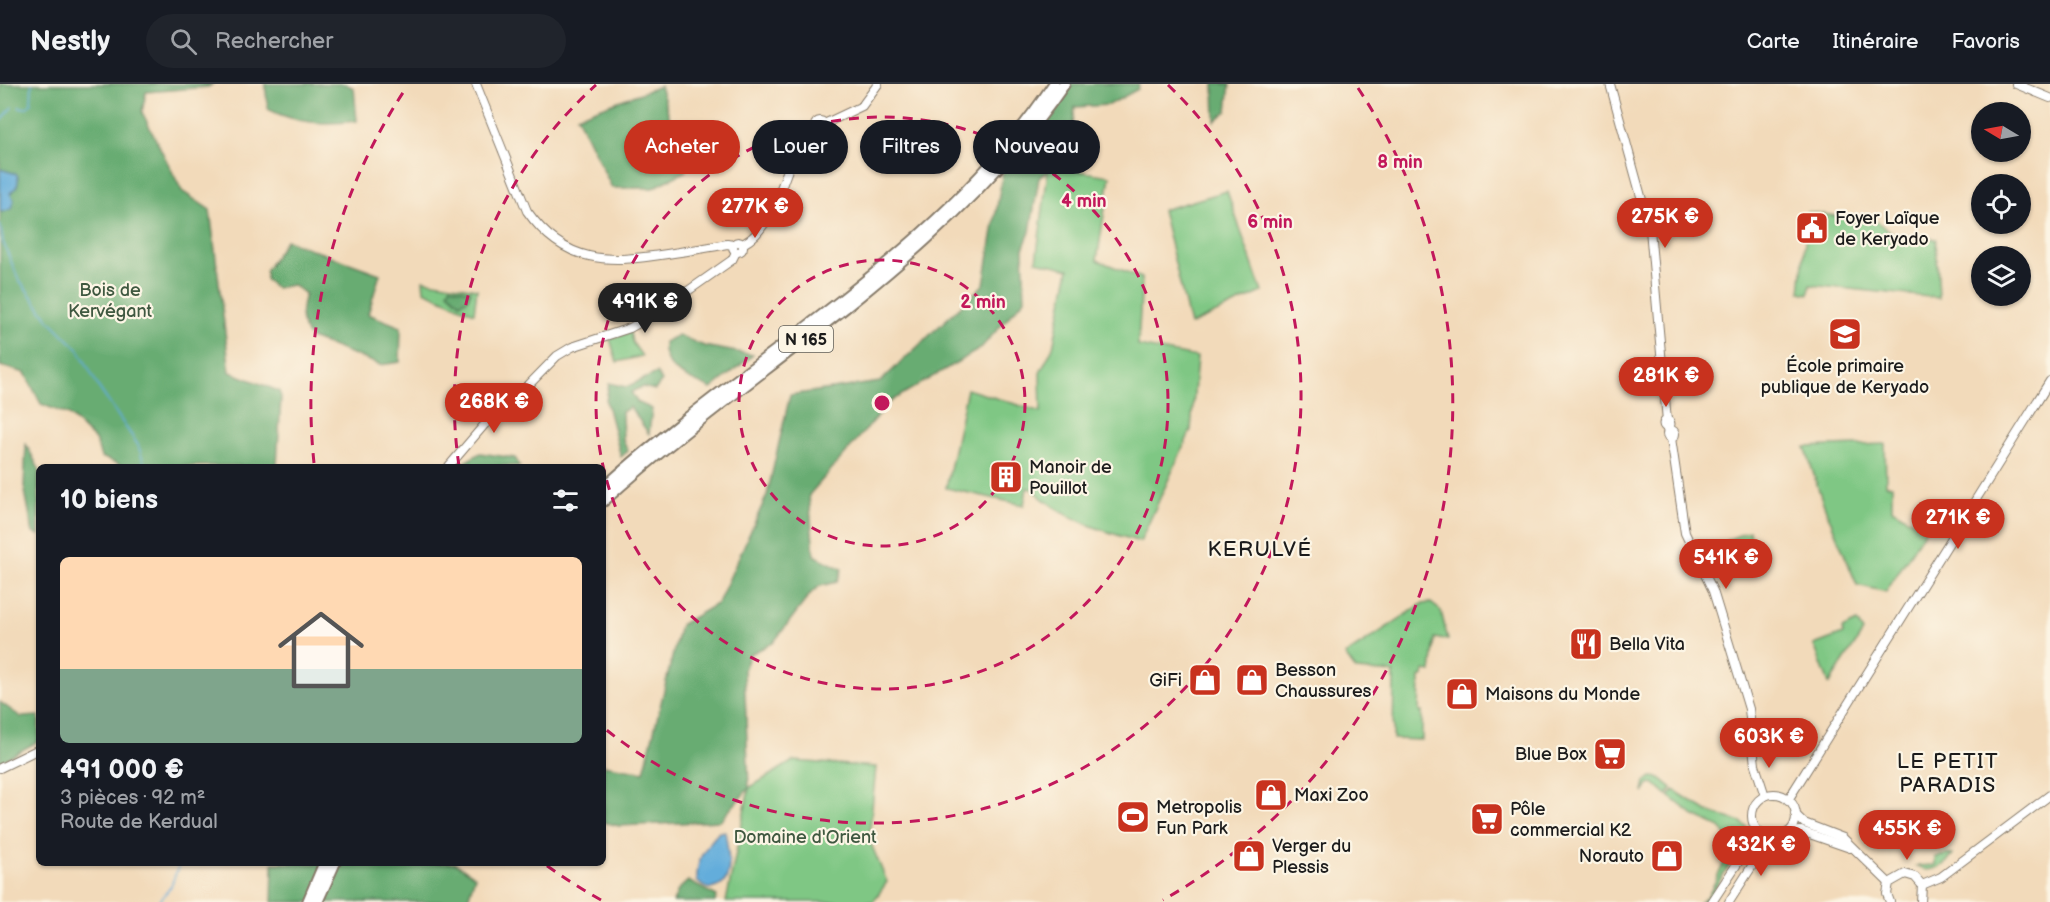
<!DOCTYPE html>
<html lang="fr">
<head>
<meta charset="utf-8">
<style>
	:root { --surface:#171b24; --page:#20242c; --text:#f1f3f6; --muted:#9ea1a6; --line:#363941; --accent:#c8321e }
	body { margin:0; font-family:"Balsamiq Sans",sans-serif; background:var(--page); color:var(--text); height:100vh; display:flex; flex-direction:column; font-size:22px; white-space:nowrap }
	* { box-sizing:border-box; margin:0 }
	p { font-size:20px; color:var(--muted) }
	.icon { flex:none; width:33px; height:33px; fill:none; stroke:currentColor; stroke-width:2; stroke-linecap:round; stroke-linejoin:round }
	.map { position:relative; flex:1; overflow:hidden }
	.side { position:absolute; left:36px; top:380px; width:570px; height:402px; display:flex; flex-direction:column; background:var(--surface); border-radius:9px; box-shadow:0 2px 4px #0004 }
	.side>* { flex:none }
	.hud { position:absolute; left:624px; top:36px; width:570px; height:54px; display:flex; gap:12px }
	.needle { width:39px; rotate:280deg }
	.fabs { position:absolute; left:1971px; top:18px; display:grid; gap:12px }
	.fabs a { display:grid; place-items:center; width:60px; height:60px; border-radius:50%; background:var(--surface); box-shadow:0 2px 4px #0004; font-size:30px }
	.price { position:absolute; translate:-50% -51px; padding:0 14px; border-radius:21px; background:var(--accent); color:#fff; font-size:20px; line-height:39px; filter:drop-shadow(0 2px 3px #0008) }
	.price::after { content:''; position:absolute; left:50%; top:36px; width:18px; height:14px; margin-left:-9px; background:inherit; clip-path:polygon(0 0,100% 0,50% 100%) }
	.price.current { background:#222; color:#fff }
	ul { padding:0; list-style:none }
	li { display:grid; align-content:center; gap:12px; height:318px; padding:0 24px }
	li span { display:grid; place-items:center; height:186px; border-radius:9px; color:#555 }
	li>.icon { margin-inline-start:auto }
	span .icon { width:108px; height:108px; fill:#fffc; stroke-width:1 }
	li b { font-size:26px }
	h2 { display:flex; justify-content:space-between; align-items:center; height:72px; padding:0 24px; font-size:26px }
	.chip { padding:0 21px; border-radius:27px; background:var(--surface); box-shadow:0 2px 4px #0004; font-size:21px; line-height:54px }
	.chip.current { background:var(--accent); color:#fff }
	header { display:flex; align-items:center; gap:36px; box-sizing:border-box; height:84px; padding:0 30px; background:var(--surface); border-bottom:2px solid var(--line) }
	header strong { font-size:28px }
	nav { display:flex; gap:33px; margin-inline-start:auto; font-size:21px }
	.search { width:420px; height:54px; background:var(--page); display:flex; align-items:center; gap:15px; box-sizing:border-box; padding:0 21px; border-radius:33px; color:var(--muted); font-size:22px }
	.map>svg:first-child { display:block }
</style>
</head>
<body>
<header>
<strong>Nestly</strong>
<div class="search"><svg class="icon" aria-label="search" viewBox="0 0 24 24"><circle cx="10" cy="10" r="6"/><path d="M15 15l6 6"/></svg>Rechercher</div>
<nav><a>Carte</a><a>Itinéraire</a><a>Favoris</a></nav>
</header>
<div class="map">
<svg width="2050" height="818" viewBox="0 0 2050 818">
	<rect width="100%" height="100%" fill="#fcf5e5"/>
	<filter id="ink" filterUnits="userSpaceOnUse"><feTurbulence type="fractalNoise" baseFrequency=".0167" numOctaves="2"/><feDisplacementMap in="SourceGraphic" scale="12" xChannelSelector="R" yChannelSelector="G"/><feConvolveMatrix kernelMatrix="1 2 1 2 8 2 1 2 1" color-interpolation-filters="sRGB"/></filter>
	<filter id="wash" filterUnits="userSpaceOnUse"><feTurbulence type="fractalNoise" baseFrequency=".008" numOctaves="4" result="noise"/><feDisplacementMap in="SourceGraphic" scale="24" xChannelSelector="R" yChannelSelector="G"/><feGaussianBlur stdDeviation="1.35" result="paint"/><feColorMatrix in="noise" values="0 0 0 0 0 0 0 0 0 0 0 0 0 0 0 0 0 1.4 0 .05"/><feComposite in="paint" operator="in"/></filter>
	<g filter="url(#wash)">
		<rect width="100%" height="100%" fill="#f2daba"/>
		<!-- green -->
		<g fill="#7fc784" stroke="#4e7250" stroke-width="1.5">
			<path d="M1053,83L1110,92L1097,176L1142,194L1138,262L1197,273L1191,346L1140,458C1100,446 1062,435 1032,405L1027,404L1024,421L946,404L967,305L1041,328L1040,289L1053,263L1069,185L1036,177L1048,87Z"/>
			<polygon points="1227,107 1262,208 1190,241 1162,126"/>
			<polygon points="1808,128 1877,138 1894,151 1936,155 1939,214 1810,201 1809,210 1800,208"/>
			<polygon points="423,196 477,205 474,229 424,207"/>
			<polygon points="630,248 632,258 642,272 617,278 610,255"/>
			<polygon points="1885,360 1886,401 1892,401 1892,425 1926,445 1886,508 1857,501 1822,416 1805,363"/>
			<polygon points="1749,447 1764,483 1742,492 1727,456"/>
			<polygon points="1431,519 1441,527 1448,556 1435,554 1431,588 1424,587 1423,593 1420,593 1419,628 1422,628 1422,656 1393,655 1394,589 1356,586 1345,571 1422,520"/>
			<polygon points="1857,538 1863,548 1829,600 1814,561 1843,550 1842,545"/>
			<polygon points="793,677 876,683 869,755 887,798 873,818 726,818 749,704"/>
			<polygon points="1651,693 1660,694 1672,704 1667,711 1654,699 1648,701 1643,709 1645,698"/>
			<polygon points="1674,706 1708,728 1741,738 1749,746 1748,752 1706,818 1700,818 1708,812 1727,773 1723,761 1726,761 1727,752 1720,744 1693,731 1669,712"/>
			<path d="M1953,770C1947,782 1929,791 1916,782L1935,781V773Z"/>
		</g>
		<!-- forest -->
		<g fill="#67ac72" stroke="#426447" stroke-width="1.5">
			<polygon points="0,0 213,0 208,3 146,8 142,28 182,107 210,126 230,288 279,307 281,313 277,382 123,382 101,373 95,356 69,331 41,320 25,289 0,282"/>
			<path d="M265,0H345L354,4L357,37C325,41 297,40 268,25Z"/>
			<path d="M1071,0H1139L1138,5L1109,21L1075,23C1070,66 1073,66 1039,94L1030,148L1023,165L1025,215L980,265L891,317L809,411L814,471L842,485L837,498L820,502L812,508L773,559L750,570L744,586L749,704L720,737L619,742L603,738V681L644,688L680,541L718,519L767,411L790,311L880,298L984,200L1003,87Z"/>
			<polygon points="1214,0 1230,0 1227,27 1215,37"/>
			<polygon points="660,2 686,87 653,104 612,104 577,32"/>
			<path d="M286,156L380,190L368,230L401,243L400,278L380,281L311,254C297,240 301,227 305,209L292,201L276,204L266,196V186Z"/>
			<polygon points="450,203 471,207 468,215 460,219 448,208"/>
			<path d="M678,251L704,262L753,271L711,305C688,293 661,288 664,258Z"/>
			<polygon points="657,289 662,297 655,306 642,303 631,308 637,318 652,325 649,350 630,323 622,328 623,356 628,367 621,373 606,317 609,299 626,303"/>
			<polygon points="26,360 39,385 39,451 33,449 24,402"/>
			<polygon points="480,369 515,374 520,382 458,382"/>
			<polygon points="0,618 21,633 39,632 39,657 0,678"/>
			<polygon points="273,779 455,779 475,792 467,818 272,818"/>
			<polygon points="688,797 717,812 715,818 673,818 678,806"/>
		</g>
		<!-- water -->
		<g fill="#63addb" stroke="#40647c" stroke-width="1.5">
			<path d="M0,85L17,90C20,99 17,104 10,109L14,116L11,125L3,128L0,127Z"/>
			<path d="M725,747C727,763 737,800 714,804C707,806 702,802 697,797C696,774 705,764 719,748Z"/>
		</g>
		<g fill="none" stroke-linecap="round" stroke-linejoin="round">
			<!-- stream -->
			<g stroke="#63addb" stroke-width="1.5">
				<polyline points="19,23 26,24 31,20 32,0"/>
				<polyline points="0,39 12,23"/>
				<polyline points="0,140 3,158 18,194 48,235 79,266 99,304 138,361 145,382"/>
				<polyline points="159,818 171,802 180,778"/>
			</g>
		</g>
	</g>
	<g filter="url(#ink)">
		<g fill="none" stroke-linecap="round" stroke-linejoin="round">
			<defs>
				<g id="secondary">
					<path d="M476,0L527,127C565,181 609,179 667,170C687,167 707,164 727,160L733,161"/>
					<polyline points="1610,0 1650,145 1667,337"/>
					<polyline points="2016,0 2050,14"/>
					<circle cx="820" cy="42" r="5"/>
					<polyline points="824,40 862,22 878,0"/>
					<circle cx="738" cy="163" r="5"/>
					<path d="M743,160C785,137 781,66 815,45"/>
					<circle cx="1667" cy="340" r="3.5"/>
					<circle cx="1671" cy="350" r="4"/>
					<polyline points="1671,354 1685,449 1713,507 1749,625 1755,681 1765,712"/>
					<polyline points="449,382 485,340 507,323 557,272 572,263 630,244 655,230 732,176 736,168"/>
					<polyline points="0,684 39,665"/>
					<circle cx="1774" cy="732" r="22"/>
					<polyline points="1788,716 2050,297"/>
					<polyline points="1795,730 1804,739 1843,754 1889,799"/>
					<polyline points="1788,748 1801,747 1850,764"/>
					<polyline points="1922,801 1941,793 2050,711"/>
					<polyline points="1712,818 1758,748"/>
					<polyline points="1729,818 1770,754"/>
					<polyline points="1890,818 1887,810 1889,799 1905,790 1915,793 1922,801 1921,818"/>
				</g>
				<g id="highway">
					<path d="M603,405C752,270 940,172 1054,0"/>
					<path d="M603,417C758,277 943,177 1064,0"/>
					<polyline points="308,818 325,778"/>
					<polyline points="317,818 335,778"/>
				</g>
			</defs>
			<!-- secondary casing -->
			<use href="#secondary" stroke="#877b6b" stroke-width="10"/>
			<!-- highway casing -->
			<use href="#highway" stroke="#877b6b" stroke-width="14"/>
			<!-- secondary -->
			<use href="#secondary" stroke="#fff" stroke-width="8"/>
			<!-- highway -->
			<use href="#highway" stroke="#fff" stroke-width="10"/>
		</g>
	</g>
	<!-- distance rings -->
	<g fill="none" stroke="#c2185b" stroke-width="3" stroke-dasharray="10 8">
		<circle cx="882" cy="319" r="143"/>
		<circle cx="882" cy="319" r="286"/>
		<path d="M459 382A428 428 0 0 1 596 1M1168 1A428 428 0 0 1 604 644"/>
		<path d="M601 816A571 571 0 0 1 546 781M314 379A571 571 0 0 1 406 4M1358 4A571 571 0 0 1 1163 816"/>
	</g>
	<!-- icons -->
	<defs>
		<symbol id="civic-square" viewBox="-11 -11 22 22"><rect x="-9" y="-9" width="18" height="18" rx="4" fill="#c8321e" stroke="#fcf5e5"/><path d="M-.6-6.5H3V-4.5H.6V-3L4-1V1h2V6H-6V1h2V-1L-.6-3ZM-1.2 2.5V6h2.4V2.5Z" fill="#fff"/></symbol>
		<symbol id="school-square" viewBox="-11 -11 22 22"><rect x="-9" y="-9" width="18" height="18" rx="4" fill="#c8321e" stroke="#fcf5e5"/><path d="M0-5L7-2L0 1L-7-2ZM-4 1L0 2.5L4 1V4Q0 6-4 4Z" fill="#fff"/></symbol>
		<symbol id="building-square" viewBox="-11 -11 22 22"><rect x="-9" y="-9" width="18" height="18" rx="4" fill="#c8321e" stroke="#fcf5e5"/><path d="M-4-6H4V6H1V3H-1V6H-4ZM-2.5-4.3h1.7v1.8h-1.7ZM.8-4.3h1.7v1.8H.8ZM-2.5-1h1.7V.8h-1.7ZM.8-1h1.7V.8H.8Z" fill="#fff"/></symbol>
		<symbol id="restaurant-square" viewBox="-11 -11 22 22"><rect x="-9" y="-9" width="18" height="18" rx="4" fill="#c8321e" stroke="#fcf5e5"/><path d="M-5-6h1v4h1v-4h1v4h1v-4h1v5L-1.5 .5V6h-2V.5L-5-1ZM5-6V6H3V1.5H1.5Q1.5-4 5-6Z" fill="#fff"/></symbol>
		<symbol id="shop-square" viewBox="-11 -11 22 22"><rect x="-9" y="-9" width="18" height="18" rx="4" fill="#c8321e" stroke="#fcf5e5"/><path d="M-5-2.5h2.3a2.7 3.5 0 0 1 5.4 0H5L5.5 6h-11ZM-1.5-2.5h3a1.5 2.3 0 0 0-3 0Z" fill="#fff"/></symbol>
		<symbol id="supermarket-square" viewBox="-11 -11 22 22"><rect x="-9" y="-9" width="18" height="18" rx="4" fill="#c8321e" stroke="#fcf5e5"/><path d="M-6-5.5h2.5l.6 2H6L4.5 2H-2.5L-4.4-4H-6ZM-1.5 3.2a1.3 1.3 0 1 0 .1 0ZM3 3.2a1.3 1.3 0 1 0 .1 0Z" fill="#fff"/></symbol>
		<symbol id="stadium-square" viewBox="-11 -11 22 22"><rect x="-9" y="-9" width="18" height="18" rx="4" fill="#c8321e" stroke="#fcf5e5"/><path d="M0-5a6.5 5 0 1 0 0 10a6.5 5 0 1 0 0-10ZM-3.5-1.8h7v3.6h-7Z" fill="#fff"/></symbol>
	</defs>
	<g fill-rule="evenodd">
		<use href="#civic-square" x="1793" y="125" width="38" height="38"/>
		<use href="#school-square" x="1826" y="231" width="38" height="38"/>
		<use href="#building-square" x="987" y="374" width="38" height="38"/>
		<use href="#restaurant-square" x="1567" y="541" width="38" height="38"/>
		<use href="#shop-square" x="1186" y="577" width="38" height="38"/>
		<use href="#shop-square" x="1233" y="577" width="38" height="38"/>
		<use href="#shop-square" x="1443" y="591" width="38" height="38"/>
		<use href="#supermarket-square" x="1591" y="651" width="38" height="38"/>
		<use href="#shop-square" x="1252" y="692" width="38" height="38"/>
		<use href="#stadium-square" x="1114" y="714" width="38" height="38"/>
		<use href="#supermarket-square" x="1468" y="716" width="38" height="38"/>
		<use href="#shop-square" x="1230" y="753" width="38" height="38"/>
		<use href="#shop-square" x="1648" y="753" width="38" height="38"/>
	</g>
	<g text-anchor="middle" stroke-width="4.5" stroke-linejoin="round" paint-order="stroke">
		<!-- shield labels -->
		<rect fill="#fcf5e5" stroke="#5f5d58" stroke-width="1.5" x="779" y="242" width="54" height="26" rx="4.5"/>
		<g font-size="16" font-weight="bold" fill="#1c1c1c">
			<text x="806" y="261">N 165</text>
		</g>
		<!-- poi labels -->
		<g font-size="18" fill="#1c1c1c" stroke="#fcf5e5" text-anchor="start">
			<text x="1835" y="140">Foyer Laïque<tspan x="1835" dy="21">de Keryado</tspan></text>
			<text x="1845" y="288" text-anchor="middle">École primaire<tspan x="1845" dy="21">publique de Keryado</tspan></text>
			<text x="1029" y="389">Manoir de<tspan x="1029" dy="21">Pouillot</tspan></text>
			<text x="1609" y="566">Bella Vita</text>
			<text x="1275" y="592">Besson<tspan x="1275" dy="21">Chaussures</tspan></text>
			<text x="1182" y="602" text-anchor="end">GiFi</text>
			<text x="1485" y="616">Maisons du Monde</text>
			<text x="1587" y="676" text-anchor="end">Blue Box</text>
			<text x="1294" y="717">Maxi Zoo</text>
			<text x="1156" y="729">Metropolis<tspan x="1156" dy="21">Fun Park</tspan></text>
			<text x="1510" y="731">Pôle<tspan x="1510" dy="21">commercial K2</tspan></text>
			<text x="1272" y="768">Verger du<tspan x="1272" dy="21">Plessis</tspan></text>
			<text x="1644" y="778" text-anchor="end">Norauto</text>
		</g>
		<!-- park labels -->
		<g font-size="18" fill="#3f5840" stroke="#fcf5e5">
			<text x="110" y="212">Bois de<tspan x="110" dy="21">Kervégant</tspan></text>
			<text x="805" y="759">Domaine d'Orient</text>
		</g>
		<!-- quarter labels -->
		<g font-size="21" letter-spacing="1.5" fill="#1c1c1c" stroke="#fcf5e5">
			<text x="1260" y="472">KERULVÉ</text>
			<text x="1948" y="684">LE PETIT<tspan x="1948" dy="24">PARADIS</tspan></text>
		</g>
	</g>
	<circle cx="882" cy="319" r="9" fill="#c2185b" stroke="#fcf5e5" stroke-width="3"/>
	<g font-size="18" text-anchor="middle" font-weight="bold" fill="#c2185b" stroke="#fcf5e5" stroke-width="4.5" stroke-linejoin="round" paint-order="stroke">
		<text x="1400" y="84">8 min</text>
		<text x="1084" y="123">4 min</text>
		<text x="1270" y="144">6 min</text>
		<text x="983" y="224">2 min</text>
	</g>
</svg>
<div class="fabs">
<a><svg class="needle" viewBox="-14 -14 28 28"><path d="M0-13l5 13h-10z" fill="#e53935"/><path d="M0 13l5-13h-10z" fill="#9ea1a6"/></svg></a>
<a><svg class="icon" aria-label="locate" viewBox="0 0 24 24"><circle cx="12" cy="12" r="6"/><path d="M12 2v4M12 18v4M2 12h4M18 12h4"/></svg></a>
<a><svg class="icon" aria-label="layers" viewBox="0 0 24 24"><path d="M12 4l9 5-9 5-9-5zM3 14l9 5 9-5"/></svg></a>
</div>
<b class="price" style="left:755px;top:155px">277K €</b>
<b class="price" style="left:1665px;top:165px">275K €</b>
<b class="price current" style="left:645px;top:250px">491K €</b>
<b class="price" style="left:1666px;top:324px">281K €</b>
<b class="price" style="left:494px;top:350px">268K €</b>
<b class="price" style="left:1958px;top:466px">271K €</b>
<b class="price" style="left:1726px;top:506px">541K €</b>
<b class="price" style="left:1769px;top:685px">603K €</b>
<b class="price" style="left:1907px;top:777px">455K €</b>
<b class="price" style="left:1761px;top:793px">432K €</b>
<div class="hud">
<a class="chip current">Acheter</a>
<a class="chip">Louer</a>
<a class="chip">Filtres</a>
<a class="chip">Nouveau</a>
</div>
<section class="side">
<h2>10 biens<svg class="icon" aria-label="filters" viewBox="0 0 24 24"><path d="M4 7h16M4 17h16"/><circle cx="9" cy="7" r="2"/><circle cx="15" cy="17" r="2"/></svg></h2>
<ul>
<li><span style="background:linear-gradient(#ffd9b3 60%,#7fa58c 0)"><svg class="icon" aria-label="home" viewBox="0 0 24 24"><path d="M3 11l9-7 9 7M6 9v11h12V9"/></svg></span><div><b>491 000 €</b><p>3 pièces · 92 m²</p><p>Route de Kerdual</p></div></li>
</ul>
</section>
</div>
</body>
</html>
